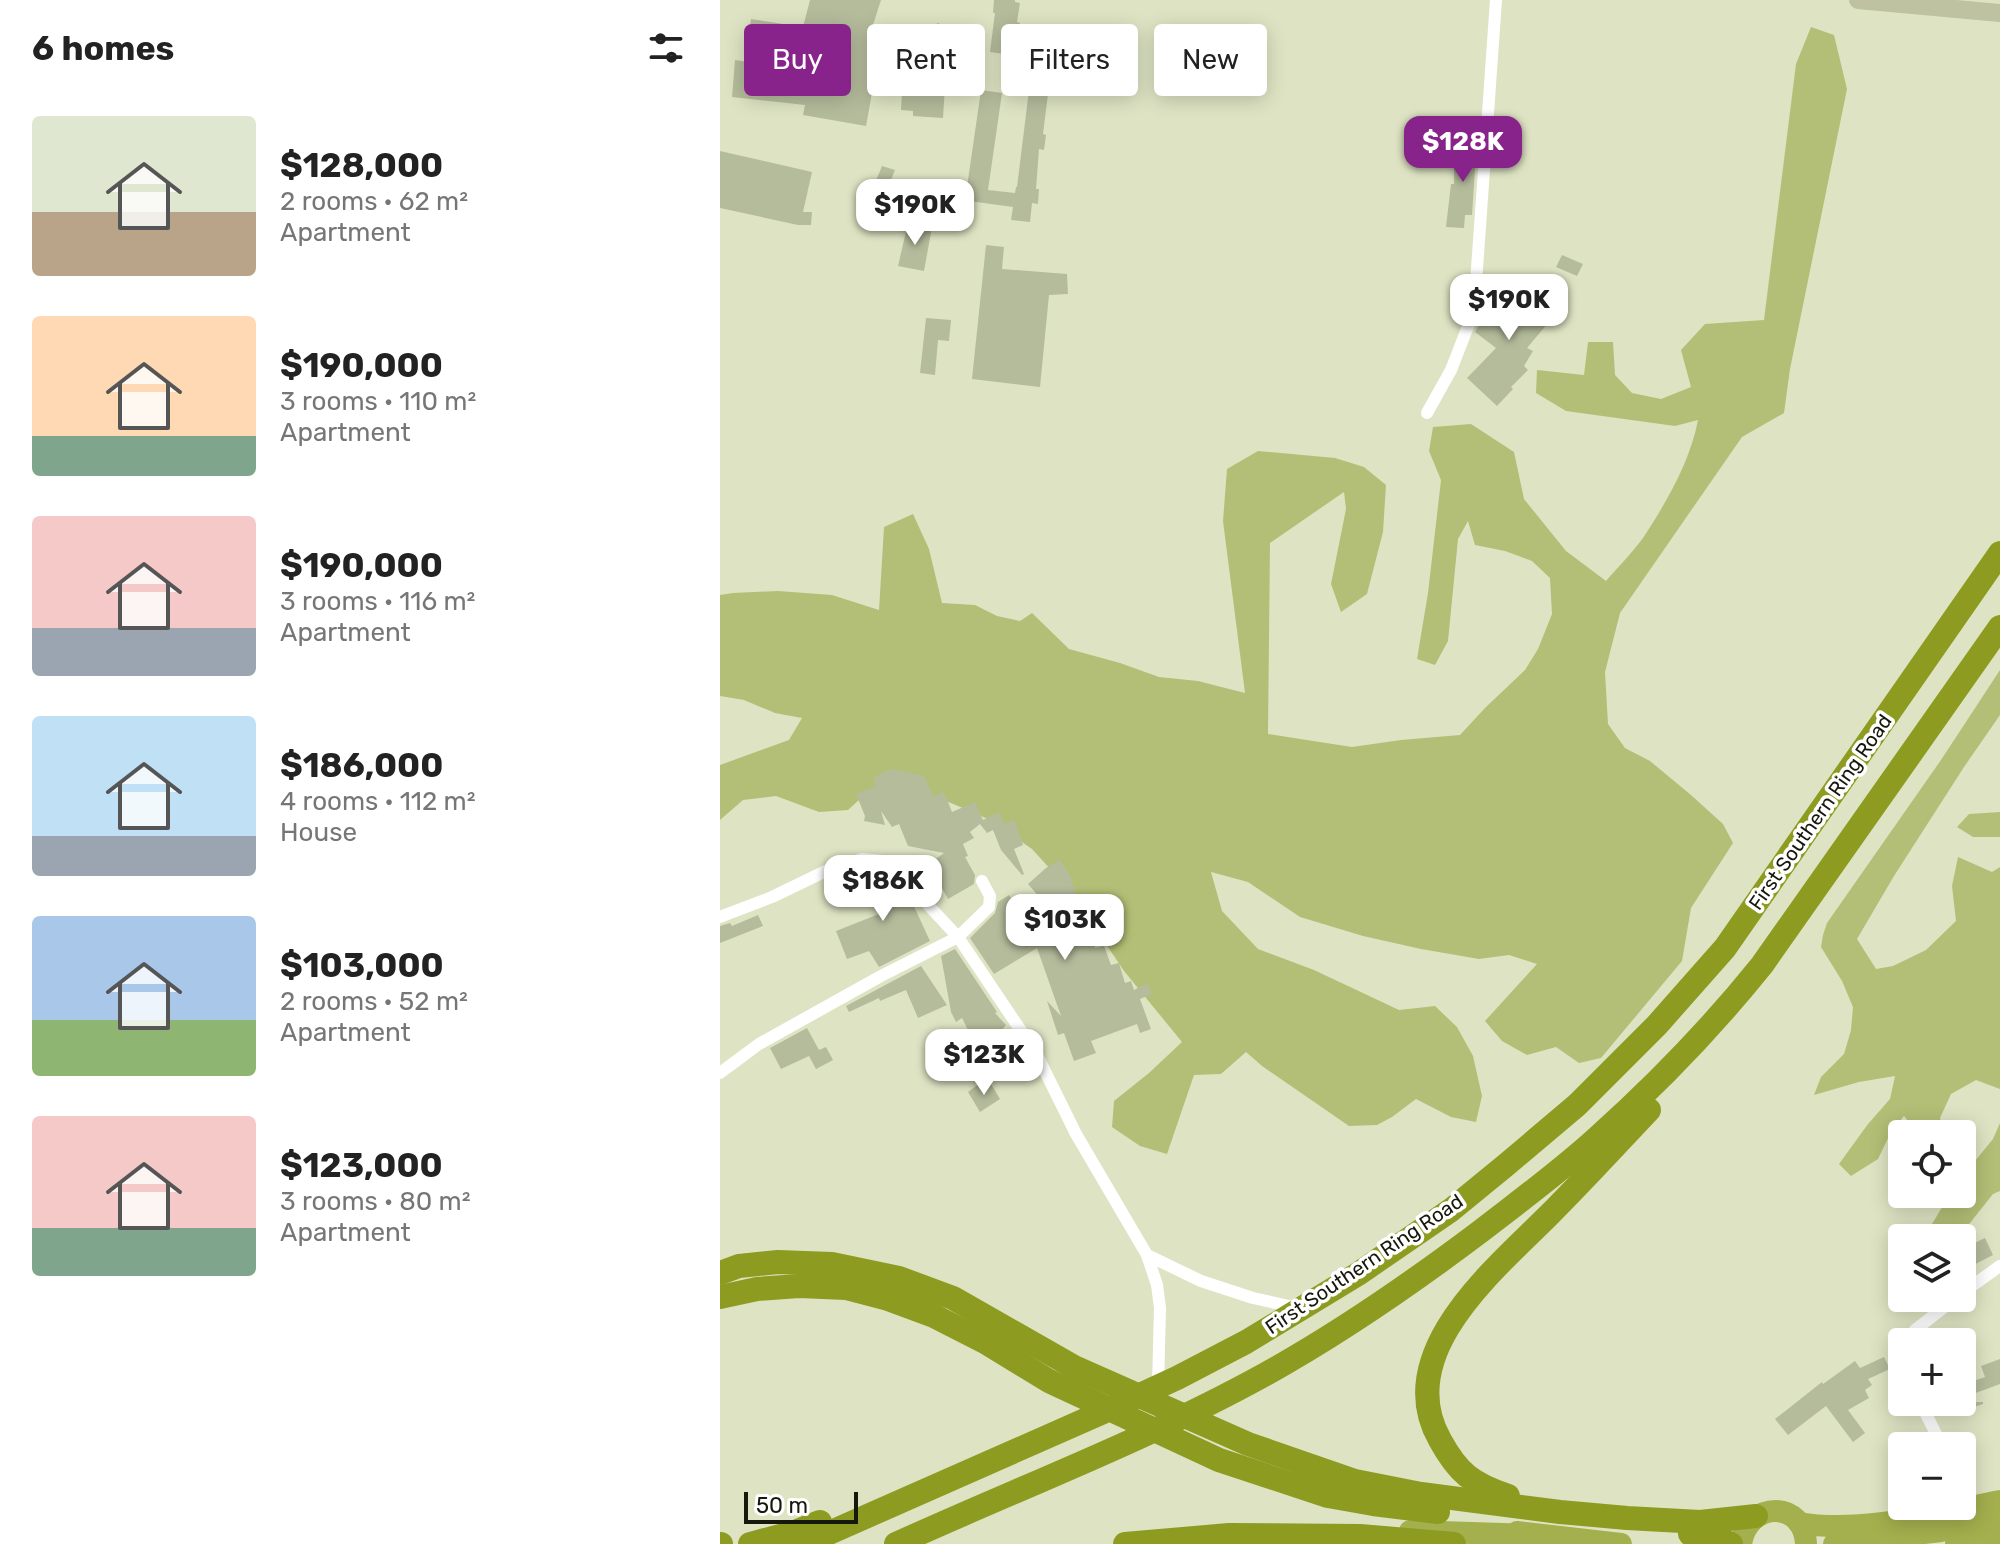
<!DOCTYPE html>
<html lang="en">
<head>
<meta charset="utf-8">
<style>
	:root { --surface:#fff; --page:#f2f2f2; --text:#222; --muted:#767676; --accent:#88238b }
	body { margin:0; font-family:Rubik,sans-serif; background:var(--page); color:var(--text); height:100vh; display:flex; flex-direction:column; font-size:30px; white-space:nowrap }
	* { box-sizing:border-box; margin:0 }
	p { font-size:26px; color:var(--muted) }
	.icon { flex:none; width:44px; height:44px; fill:none; stroke:currentColor; stroke-width:2; stroke-linecap:round; stroke-linejoin:round }
	.map { position:relative; flex:1; overflow:hidden }
	.drawer { display:flex; flex-direction:column; background:var(--surface); width:720px }
	.drawer>* { flex:none }
	.banner { position:absolute; left:24px; top:24px; width:760px; height:72px; display:flex; gap:16px }
	.fabs { position:absolute; left:1168px; top:1120px; display:grid; gap:16px }
	.fabs a { display:grid; place-items:center; width:88px; height:88px; border-radius:8px; background:var(--surface); box-shadow:0 4px 20px #0003; font-size:40px }
	.scale { position:absolute; left:24px; bottom:20px; width:114px; box-sizing:border-box; padding-left:8px; border:4px solid #16180c; border-top:0; font-size:22px; line-height:28px; white-space:nowrap; color:#16180c; -webkit-text-stroke:6px #fff; paint-order:stroke }
	.price { position:absolute; translate:-50% -68px; padding:0 18px; border-radius:16px; background:#fff; color:#222; font-size:26px; line-height:52px; filter:drop-shadow(0 2px 4px #0008) }
	.price::after { content:''; position:absolute; left:50%; top:48px; width:24px; height:18px; margin-left:-12px; background:inherit; clip-path:polygon(0 0,100% 0,50% 100%) }
	.price.active { background:var(--accent); color:#fff }
	ul { padding:0; list-style:none }
	li { display:flex; align-items:center; gap:24px; height:200px; padding:0 32px }
	li span { display:grid; place-items:center; flex:none; width:224px; height:160px; border-radius:8px; color:#555 }
	li>.icon { margin-inline-start:auto }
	span .icon { width:96px; height:96px; fill:#fffc; stroke-width:1 }
	li b { font-size:34px }
	h2 { display:flex; justify-content:space-between; align-items:center; height:96px; padding:0 32px; font-size:34px }
	.chip { padding:0 28px; border-radius:8px; background:var(--surface); box-shadow:0 4px 20px #0003; font-size:28px; line-height:72px }
	.chip.active { background:var(--accent); color:#fff }
	main { display:flex; flex:1; min-height:0 }
	.map>svg:first-child { display:block }
</style>
</head>
<body>
<main>
<section class="drawer">
<h2>6 homes<svg class="icon" aria-label="filters" viewBox="0 0 24 24"><path d="M4 7h16M4 17h16"/><circle cx="9" cy="7" r="2"/><circle cx="15" cy="17" r="2"/></svg></h2>
<ul>
<li><span style="background:linear-gradient(#dfe7d0 60%,#b9a48a 0)"><svg class="icon" aria-label="home" viewBox="0 0 24 24"><path d="M3 11l9-7 9 7M6 9v11h12V9"/></svg></span><div><b>$128,000</b><p>2 rooms · 62 m²</p><p>Apartment</p></div></li>
<li><span style="background:linear-gradient(#ffd9b3 75%,#7fa58c 0)"><svg class="icon" aria-label="home" viewBox="0 0 24 24"><path d="M3 11l9-7 9 7M6 9v11h12V9"/></svg></span><div><b>$190,000</b><p>3 rooms · 110 m²</p><p>Apartment</p></div></li>
<li><span style="background:linear-gradient(#f6c9c9 70%,#9aa5b1 0)"><svg class="icon" aria-label="home" viewBox="0 0 24 24"><path d="M3 11l9-7 9 7M6 9v11h12V9"/></svg></span><div><b>$190,000</b><p>3 rooms · 116 m²</p><p>Apartment</p></div></li>
<li><span style="background:linear-gradient(#bfe0f5 75%,#9aa5b1 0)"><svg class="icon" aria-label="home" viewBox="0 0 24 24"><path d="M3 11l9-7 9 7M6 9v11h12V9"/></svg></span><div><b>$186,000</b><p>4 rooms · 112 m²</p><p>House</p></div></li>
<li><span style="background:linear-gradient(#a9c7e8 65%,#8fb573 0)"><svg class="icon" aria-label="home" viewBox="0 0 24 24"><path d="M3 11l9-7 9 7M6 9v11h12V9"/></svg></span><div><b>$103,000</b><p>2 rooms · 52 m²</p><p>Apartment</p></div></li>
<li><span style="background:linear-gradient(#f6c9c9 70%,#7fa58c 0)"><svg class="icon" aria-label="home" viewBox="0 0 24 24"><path d="M3 11l9-7 9 7M6 9v11h12V9"/></svg></span><div><b>$123,000</b><p>3 rooms · 80 m²</p><p>Apartment</p></div></li>
</ul>
</section>
<div class="map">
<svg width="1280" height="1544" viewBox="0 0 1280 1544">
	<rect width="100%" height="100%" fill="#dee4c3"/>
	<!-- green -->
	<g fill="#b3bf76">
		<path d="M1091,27L1114,35L1127,89L1070,369L1064,413L1022,437L900,613L885,672L888,724L905,748L930,761L971,795L1003,824L1013,843L971,908L962,961L881,1058L859,1063L836,1047L807,1055L782,1041L765,1021L817,964L789,955L759,959L701,949L643,936L580,917L528,882L491,872L502,911L538,949L594,970L679,1010L715,1006L737,1027L753,1056L762,1096L756,1122L731,1117L696,1099L672,1117L657,1125L629,1126L542,1066L526,1052L501,1074L474,1075L447,1154L420,1146L392,1127L394,1101L429,1073L462,1042L404,971L352,893L312,849L268,819L231,803L171,782L150,790L128,810L99,812L56,796L23,800L0,820V765L69,740L82,718L55,713L24,700L0,696V595L13,593L58,591L112,595L159,610L164,527L193,514L209,549L222,603L255,605L277,616L300,621L312,613L349,649L400,663L439,677L478,681L525,693L503,521L507,469L538,451L615,458L644,467L666,485L663,532L647,594L621,612L611,584L626,509L624,492L550,543L548,734L632,747L681,740L740,735L765,708L805,670L818,649L832,614L830,578L812,561L785,551L755,545L748,521L738,539L728,641L715,665L697,659L708,593L721,480L709,451L713,427L751,424L794,452L804,499L846,551L886,581C898,567 912,553 923,538C946,503 970,462 978,420L955,426L846,411L816,393L817,370L864,375L868,342H893L895,375L912,393L941,399L971,387L961,350L985,324L1044,320L1076,64Z"/>
		<polygon points="1280,670 1280,715 1244,767 1174,876 1137,939 1156,969 1173,966 1206,950 1236,921 1232,886 1238,857 1272,872 1280,867 1280,1089 1256,1080 1231,1094 1220,1118 1223,1134 1198,1134 1184,1116 1170,1134 1158,1159 1131,1176 1119,1164 1148,1124 1170,1099 1175,1076 1139,1082 1094,1095 1101,1077 1124,1054 1131,1030 1133,1007 1122,981 1101,947 1103,935 1107,923 1221,760"/>
		<polygon points="1280,812 1280,837 1253,837 1237,827 1249,814"/>
		<polygon points="1280,1123 1280,1191 1273,1194 1238,1238 1209,1238 1209,1229 1230,1194 1242,1194 1242,1177 1273,1139"/>
	</g>
	<!-- building -->
	<g fill="#b5bc9c">
		<polygon points="90,0 161,0 152,28 170,28 170,34 211,45 217,23 234,28 222,69 226,70 223,118 193,116 193,111 181,110 182,92 194,93 197,64 170,56 170,71 156,71 146,126 83,115 85,105 12,97 15,60 29,62 29,71 125,81 127,62 27,47 31,19 83,27"/>
		<polygon points="274,0 295,0 295,2 300,3 297,22 300,23 299,34 354,43 350,65 335,62 333,94 328,94 323,134 326,135 324,150 319,149 316,189 319,189 318,204 312,203 310,222 291,220 293,207 220,197 222,183 247,187 261,90 282,93 268,190 295,193 296,187 297,187 313,58 270,52 275,13 273,13"/>
		<polygon points="747,128 756,128 757,139 752,215 745,215 744,228 726,227 731,184 734,184 734,161 744,161"/>
		<polygon points="0,151 92,172 83,212 92,212 91,225 78,225 0,208"/>
		<polygon points="162,166 175,170 166,192 153,188"/>
		<polygon points="188,223 212,227 204,271 178,266"/>
		<polygon points="266,245 284,247 282,269 347,274 348,294 329,295 320,387 252,379"/>
		<polygon points="842,255 863,264 857,276 836,267"/>
		<polygon points="818,279 828,288 817,301 834,316 807,348 813,351 804,366 808,370 791,387 793,389 777,406 747,378 776,348 755,332 761,321 760,320 764,307 770,312 792,295 797,302"/>
		<polygon points="206,318 231,320 229,341 218,340 215,375 200,373"/>
		<polygon points="172,769 204,776 213,796 224,792 232,812 255,802 263,820 279,812 284,824 294,820 303,845 294,849 304,874 302,875 281,850 273,830 267,833 260,824 250,832 254,838 243,844 248,856 245,857 255,875 254,884 228,899 222,888 217,891 203,868 224,853 188,846 179,824 172,827 161,811 165,825 144,821 145,816 136,794 156,786 153,778"/>
		<polygon points="340,860 353,881 351,882 365,912 375,948 384,946 391,965 399,963 405,983 411,981 414,990 427,983 432,994 420,999 431,1029 420,1033 417,1024 371,1041 376,1053 354,1061 344,1033 338,1035 327,1001 341,1016 317,948 274,974 250,938 275,913 278,902 289,895 299,911 320,898 308,884 326,868"/>
		<polygon points="143,868 159,870 191,900 210,941 159,967 149,951 127,959 116,931 164,912 157,891 149,894 143,875 118,884 116,877"/>
		<polygon points="38,915 43,926 0,943 0,926 10,923 12,926"/>
		<polygon points="235,949 277,1012 275,1013 286,1025 279,1034 280,1037 257,1048 242,1018 236,1022 231,1012 221,956"/>
		<polygon points="201,966 227,1005 198,1018 186,990 160,1001 159,998 129,1012 126,1006"/>
		<polygon points="87,1028 99,1050 106,1047 113,1060 96,1069 89,1056 61,1069 50,1048"/>
		<polygon points="260,1083 264,1089 271,1084 280,1099 260,1112 248,1092"/>
		<polygon points="1265,1238 1273,1255 1242,1271 1242,1249"/>
		<polygon points="1164,1357 1170,1369 1148,1379 1152,1385 1145,1390 1149,1398 1128,1410 1145,1433 1133,1442 1106,1406 1068,1435 1055,1419 1102,1382 1103,1384 1135,1361 1140,1368"/>
		<polygon points="1280,1359 1280,1384 1242,1398 1242,1385 1265,1377 1261,1366"/>
		<polygon points="1226,1402 1263,1402 1263,1404 1230,1415"/>
	</g>
	<g fill="none" stroke-linecap="round" stroke-linejoin="round">
		<!-- minor -->
		<g stroke="#fff" stroke-width="12">
			<polyline points="707,413 731,370 754,311 776,0"/>
			<polyline points="0,917 52,897 110,869 142,859 163,861 181,876 238,937 316,1053 356,1134 427,1255 437,1285 440,1308 438,1387"/>
			<polyline points="0,1073 39,1044 161,976 238,937 269,907 270,896 262,881"/>
			<polyline points="427,1255 481,1281 533,1298 578,1308"/>
			<polyline points="1242,1293 1280,1266"/>
			<polyline points="1187,1342 1195,1330 1236,1298"/>
			<polyline points="1200,1402 1222,1446"/>
			<polyline points="1242,1485 1253,1506"/>
		</g>
		<!-- secondary -->
		<polyline stroke="#bec2a1" stroke-width="18" points="1138,0 1280,13"/>
		<!-- trunk -->
		<g stroke="#a4b04e" stroke-width="22">
			<path d="M1079,1523C1141,1534 1219,1513 1280,1501"/>
			<polyline points="690,1531 811,1535"/>
			<polyline points="797,1532 901,1544"/>
			<path d="M1021,1544C1028,1500 1084,1500 1086,1544"/>
			<polyline points="1114,1544 1221,1531 1280,1520"/>
			<polyline points="1236,1544 1280,1538"/>
		</g>
		<!-- motorway -->
		<g stroke="#8d9c21" stroke-width="24">
			<polyline points="0,1273 19,1266 58,1262 112,1264 179,1278 233,1298 354,1367 528,1444 635,1481 701,1494 840,1512 907,1518 980,1522 1036,1516"/>
			<polyline points="0,1297 37,1289 79,1286 126,1288 168,1299 214,1316 265,1342 329,1381 499,1460 608,1496 653,1504 718,1512"/>
			<path d="M788,1496C752,1484 738,1473 720,1440C671,1354 774,1270 828,1216C862,1182 895,1146 929,1110"/>
			<polyline points="970,1534 992,1535 1011,1544"/>
			<polyline points="0,1544 1,1544"/>
			<polyline points="30,1544 75,1532 100,1522"/>
			<polyline points="84,1544 381,1413 457,1378 526,1342 638,1274 731,1210 786,1165 857,1105 937,1025 1005,948 1280,553"/>
			<path d="M176,1544C299,1488 426,1440 544,1375C620,1333 692,1283 761,1231C801,1200 842,1170 879,1136C937,1084 993,1026 1042,965L1280,627"/>
			<polyline points="405,1544 509,1535 640,1536 734,1544"/>
		</g>
	</g>
	<g text-anchor="middle" stroke-width="7" stroke-linejoin="round" paint-order="stroke">
		<!-- street labels -->
		<g font-size="20" fill="#16180c" stroke="#fff">
			<text transform="translate(1100 812) rotate(-55)" y="7">First Southern Ring Road</text>
			<text transform="translate(644 1264) rotate(-34)" y="7">First Southern Ring Road</text>
		</g>
	</g>
</svg>
<div class="fabs">
<a><svg class="icon" aria-label="locate" viewBox="0 0 24 24"><circle cx="12" cy="12" r="6"/><path d="M12 2v4M12 18v4M2 12h4M18 12h4"/></svg></a>
<a><svg class="icon" aria-label="layers" viewBox="0 0 24 24"><path d="M12 4l9 5-9 5-9-5zM3 14l9 5 9-5"/></svg></a>
<a>+</a>
<a>−</a>
</div>
<div class="scale">50 m</div>
<b class="price active" style="left:743px;top:184px">$128K</b>
<b class="price" style="left:195px;top:247px">$190K</b>
<b class="price" style="left:789px;top:342px">$190K</b>
<b class="price" style="left:163px;top:923px">$186K</b>
<b class="price" style="left:345px;top:962px">$103K</b>
<b class="price" style="left:264px;top:1097px">$123K</b>
<div class="banner">
<a class="chip active">Buy</a>
<a class="chip">Rent</a>
<a class="chip">Filters</a>
<a class="chip">New</a>
</div>
</div>
</main>
</body>
</html>
